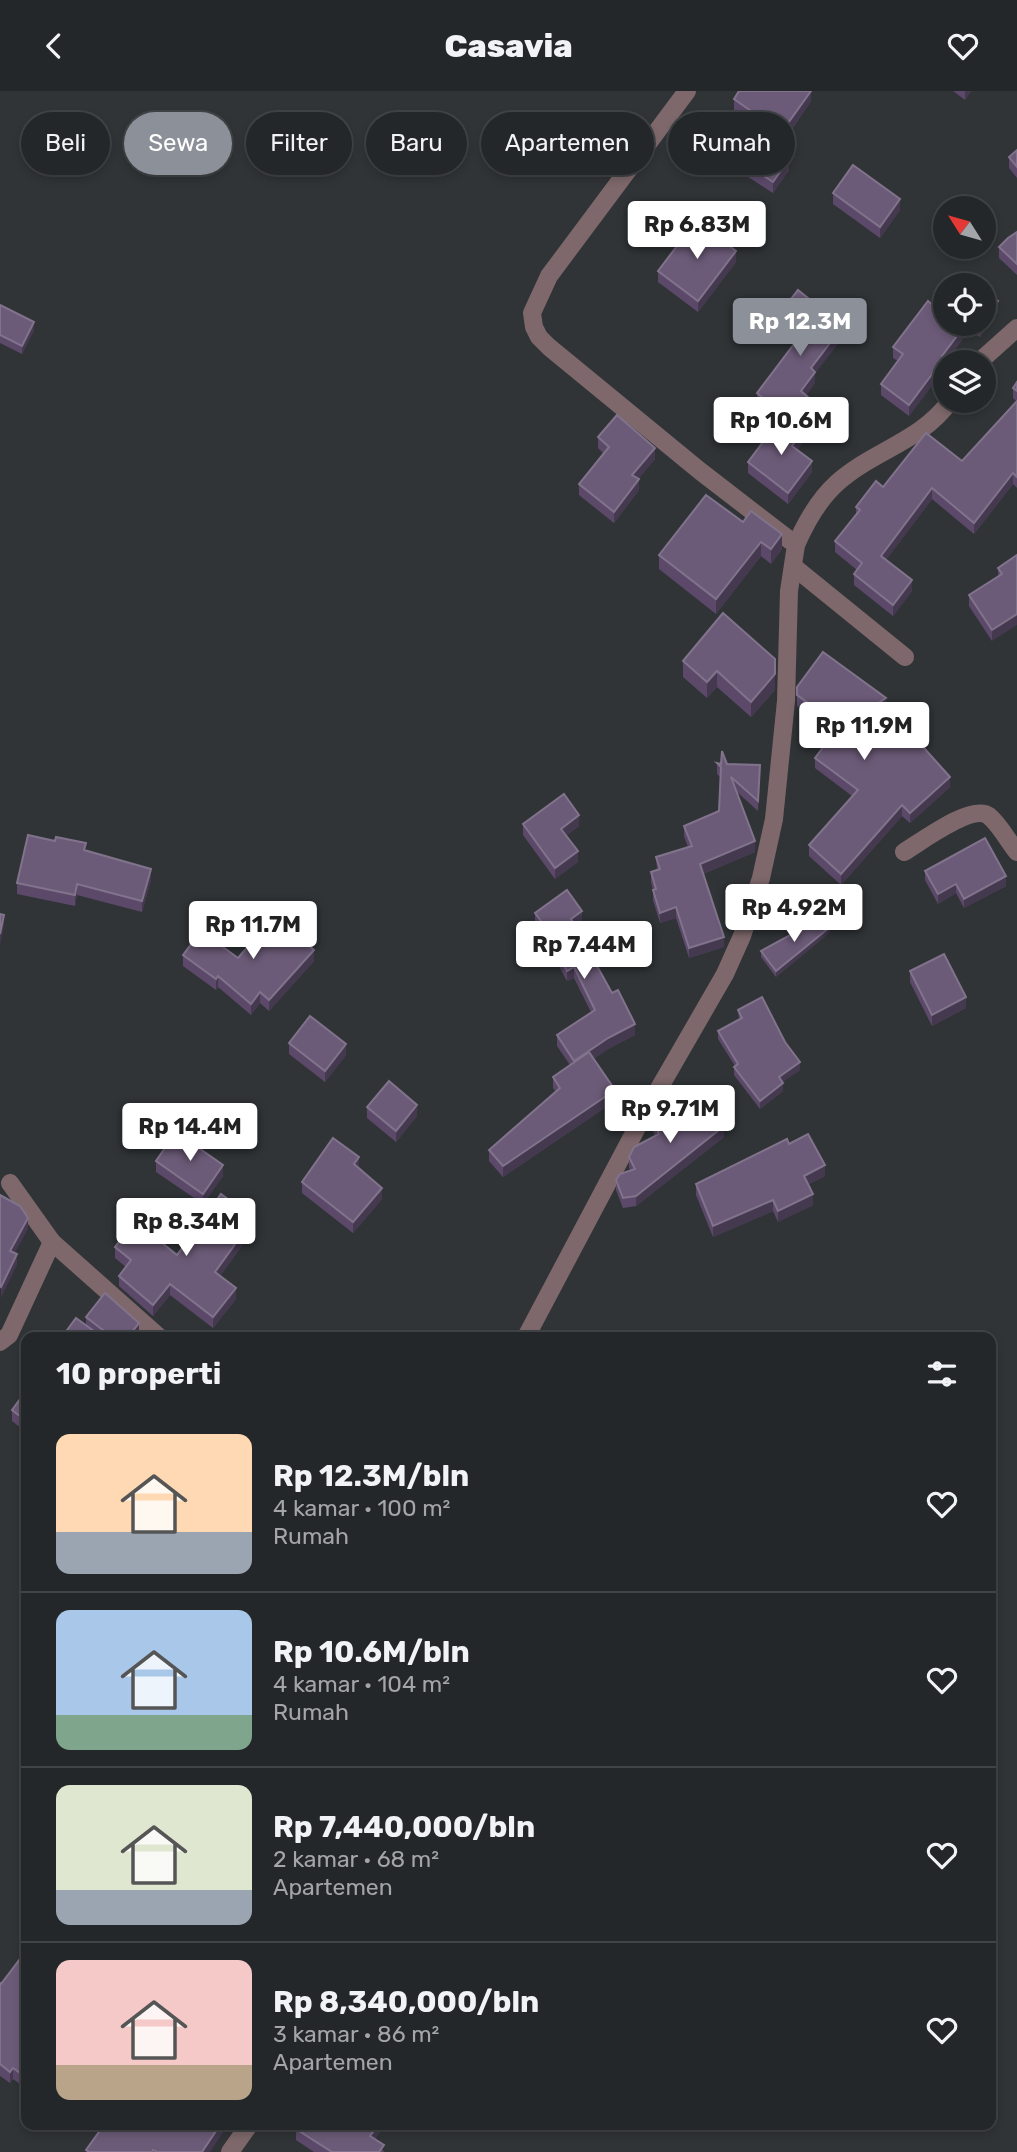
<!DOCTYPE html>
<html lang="id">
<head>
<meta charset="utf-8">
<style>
	:root { --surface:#242729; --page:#303335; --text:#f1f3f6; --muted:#a3a5a8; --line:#414446; --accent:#8c9099 }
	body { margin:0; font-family:Rubik,sans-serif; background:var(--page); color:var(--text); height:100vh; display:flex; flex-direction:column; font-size:26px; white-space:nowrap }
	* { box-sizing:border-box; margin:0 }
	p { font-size:23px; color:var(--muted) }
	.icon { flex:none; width:38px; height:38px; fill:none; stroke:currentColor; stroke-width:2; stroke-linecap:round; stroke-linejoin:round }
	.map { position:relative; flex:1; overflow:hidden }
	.panel { position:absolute; left:21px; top:1241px; width:975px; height:798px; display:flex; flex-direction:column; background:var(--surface); border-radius:14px; box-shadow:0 4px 10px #0003,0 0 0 2px var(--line) }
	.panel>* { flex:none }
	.banner { position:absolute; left:21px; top:21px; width:976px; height:63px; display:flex; gap:14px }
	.needle { width:46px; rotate:307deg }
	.fabs { position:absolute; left:933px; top:105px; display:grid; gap:14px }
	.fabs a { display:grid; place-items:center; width:63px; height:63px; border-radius:50%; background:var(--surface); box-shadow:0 4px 10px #0003,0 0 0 2px var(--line); font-size:35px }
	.price { position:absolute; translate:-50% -60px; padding:0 16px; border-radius:7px; background:#fff; color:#222; font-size:23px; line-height:46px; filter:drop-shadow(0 2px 4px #0008) }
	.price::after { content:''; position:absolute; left:50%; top:42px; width:21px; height:16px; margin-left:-10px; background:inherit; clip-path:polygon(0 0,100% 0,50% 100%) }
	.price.selected { background:var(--accent); color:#fff }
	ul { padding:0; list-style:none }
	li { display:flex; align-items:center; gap:21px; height:175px; padding:0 35px }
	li+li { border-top:2px solid var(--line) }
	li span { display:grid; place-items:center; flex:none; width:196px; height:140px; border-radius:14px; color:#555 }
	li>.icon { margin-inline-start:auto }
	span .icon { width:84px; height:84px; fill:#fffc; stroke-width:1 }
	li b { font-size:30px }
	h2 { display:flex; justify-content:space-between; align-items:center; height:84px; padding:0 35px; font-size:30px }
	.chip { padding:0 24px; border-radius:32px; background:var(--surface); box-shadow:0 4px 10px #0003,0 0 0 2px var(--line); font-size:24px; line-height:63px }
	.chip.selected { background:var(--accent); color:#fff }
	header { display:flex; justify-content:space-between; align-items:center; height:91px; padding:0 35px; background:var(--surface); font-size:32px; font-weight:800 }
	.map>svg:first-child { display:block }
</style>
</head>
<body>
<header><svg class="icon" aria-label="back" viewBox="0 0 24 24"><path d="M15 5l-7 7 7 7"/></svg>Casavia<svg class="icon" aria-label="heart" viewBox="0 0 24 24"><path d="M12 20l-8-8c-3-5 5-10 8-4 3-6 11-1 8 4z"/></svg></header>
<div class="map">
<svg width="1017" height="2061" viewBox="0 0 1017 2061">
	<rect width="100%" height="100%" fill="#303437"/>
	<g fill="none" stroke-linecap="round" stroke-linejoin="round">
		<!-- street -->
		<g stroke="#7e686b" stroke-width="18">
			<polyline points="979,271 1017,237"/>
			<path d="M796,454C806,431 818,409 837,392C872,360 922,350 950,310"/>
			<polyline points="794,476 905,566"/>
			<path d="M904,761C921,751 972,712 989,725C1000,734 1008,750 1017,761"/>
			<polyline points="10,1092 52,1151 159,1246"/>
			<polyline points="526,1246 642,1027 725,883 742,845 761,787 774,728 786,610 789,500 796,454 700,380 549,256 539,246 534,236 532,222 549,185 687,0"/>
			<polyline points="0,1251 9,1244 52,1151"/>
			<polyline points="230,2061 249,2034"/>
		</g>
	</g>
	<!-- wall -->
	<g fill="#5c496a">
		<polygon points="953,0 971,0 965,9"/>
		<polygon points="734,8 811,10 777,60 789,79 773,102 725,71 725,60 746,28 734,19"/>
		<polygon points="1017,59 1017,87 1009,77 1009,66"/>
		<polygon points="833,102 900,119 880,147 833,113"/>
		<polygon points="1017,141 1017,184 999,167 999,156"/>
		<polygon points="736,171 698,221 658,191 658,180"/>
		<polygon points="0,214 34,239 22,263 0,252"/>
		<polygon points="998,221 980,246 970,238 944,273 944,278 909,325 881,304 881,293 898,270 893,267 893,256 945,233 984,233"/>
		<polygon points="777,226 843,246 815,282 815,292 806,304 817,325 802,344 802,353 797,359 812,381 788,413 748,382 748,371 778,331 757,313 757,302 795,252 777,237"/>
		<polygon points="1017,291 1017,397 1013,393 974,443 932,408 886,469 912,500 893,525 854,494 854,483 857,479 835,461 835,450 856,424 856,416 883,396 962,370 1017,311 1013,307 1013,297"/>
		<polygon points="598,346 655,368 638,388 639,399 614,432 579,404 579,393 603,362 598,357"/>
		<polygon points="743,431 782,458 771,473 761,465 716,523 659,478 659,464"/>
		<polygon points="1017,464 992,550 969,515 969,504 998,486 998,477"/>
		<polygon points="775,568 775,599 751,626 717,596 707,607 683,586 683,570"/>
		<polygon points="797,596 886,617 872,626 886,650 950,696 910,732 902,725 841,794 809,765 809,754 852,705 815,677 815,667 834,642 797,615"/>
		<polygon points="717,672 760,674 758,720 737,701 755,761 703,783 724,856 689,867 676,827 660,832 653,809 653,799 651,791 651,781 657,779 656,766 688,756 684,745 684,735 719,720 720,686 717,683"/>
		<polygon points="523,733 579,735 566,745 578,771 555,788 523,744"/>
		<polygon points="86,759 151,789 142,821 77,804 75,815 17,803 17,792"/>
		<polygon points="925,780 1006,795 964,817 956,802 938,813 925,789"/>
		<polygon points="535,822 582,831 576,836 635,944 608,958 593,968 615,1010 503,1086 489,1070 489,1059 556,1001 553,997 553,986 570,974 557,955 557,944 591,921 574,887 567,890 549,857 549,852 535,833"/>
		<polygon points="830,841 776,886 761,866 761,860"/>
		<polygon points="183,864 238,867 314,870 269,920 260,912 251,924 218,896 216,899 183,875"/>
		<polygon points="910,880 966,917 932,935 910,891"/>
		<polygon points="738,919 800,979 782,991 783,1000 760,1018 734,984 734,976 735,975 718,948 718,940 739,929"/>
		<polygon points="289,952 346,964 325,991 289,963"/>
		<polygon points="367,1016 417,1025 396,1051 367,1027"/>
		<polygon points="680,1019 724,1046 636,1115 623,1117 616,1099 616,1089 630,1079 629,1076 629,1066 655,1045 653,1040 653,1030"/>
		<polygon points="789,1053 825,1085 809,1093 813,1114 778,1131 773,1120 713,1146 696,1104 696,1093"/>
		<polygon points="156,1070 223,1085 203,1113 156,1081"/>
		<polygon points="358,1077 382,1108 353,1142 302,1102 302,1091"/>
		<polygon points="254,1138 220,1185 236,1208 213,1237 170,1204 153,1225 119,1195 119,1185 126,1176 115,1167 115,1156 177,1164"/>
		<polygon points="86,1226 139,1243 136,1246 62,1246 86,1235"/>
		<polygon points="26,1300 26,1341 12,1330 12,1319"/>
		<polygon points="26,1473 26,1493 22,1490 22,1479"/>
		<polygon points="26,1538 26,1560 21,1556 21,1545"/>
		<polygon points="26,1860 26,1997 13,1988 10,1992 0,1985 0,1892 1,1893"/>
		<polygon points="385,2034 375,2048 384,2061 314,2061 296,2049 296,2038"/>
	</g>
	<!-- shaded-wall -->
	<g fill="#44394f">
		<polygon points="811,0 811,10 771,67 771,56"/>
		<polygon points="965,0 971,0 965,9"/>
		<polygon points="789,68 789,79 773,102 773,91"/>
		<polygon points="900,108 900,119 880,147 880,136"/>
		<polygon points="736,160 736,171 698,221 698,210"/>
		<polygon points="998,210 998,221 980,246 980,235 981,233 984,233 984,230"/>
		<polygon points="34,231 34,239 22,263 22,255"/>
		<polygon points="966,233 970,233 970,238 945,271 944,278 909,325 909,314 942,265"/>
		<polygon points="843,235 843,246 815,282 815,292 801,311 801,300 811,277"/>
		<polygon points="817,314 817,325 802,344 802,353 792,366 792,355 799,346 799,337"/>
		<polygon points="655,357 655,368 632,395 632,384"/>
		<polygon points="812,370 812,381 788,413 788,402"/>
		<polygon points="1013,382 1013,393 974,443 974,432"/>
		<polygon points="639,388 639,399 614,432 614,421"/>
		<polygon points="932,397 932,408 881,476 881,465"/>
		<polygon points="782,443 782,458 771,473 771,458"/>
		<polygon points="761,451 761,465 716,523 716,508"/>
		<polygon points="912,489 912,500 893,525 893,514"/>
		<polygon points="1017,523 1017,534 992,550 992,539"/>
		<polygon points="775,568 775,599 751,626 751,611"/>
		<polygon points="717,580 717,596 707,607 707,591"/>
		<polygon points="886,607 886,617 867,629 867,619"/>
		<polygon points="950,686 950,696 910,732 910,722"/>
		<polygon points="902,714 902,725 841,794 841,783"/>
		<polygon points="579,724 579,735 561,749 561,738"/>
		<polygon points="755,750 755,761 700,784 700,773"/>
		<polygon points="578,760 578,771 555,788 555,777"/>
		<polygon points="151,778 151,789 142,821 142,810"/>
		<polygon points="1006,785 1006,795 964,817 964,808"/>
		<polygon points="77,793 77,804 75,815 75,804"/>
		<polygon points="956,793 956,802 938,813 938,803"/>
		<polygon points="676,816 676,827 660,832 660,822"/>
		<polygon points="582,820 582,831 571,839 571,828"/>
		<polygon points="4,824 4,835 0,854 0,843"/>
		<polygon points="830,836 830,841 776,886 776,880"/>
		<polygon points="724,846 724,856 689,867 689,857"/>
		<polygon points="314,859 314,870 269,920 269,909"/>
		<polygon points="574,876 574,887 567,890 567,880"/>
		<polygon points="218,885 218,896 216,899 216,888"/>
		<polygon points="260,901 260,912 251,924 251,913"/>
		<polygon points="966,906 966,917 932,935 932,924"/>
		<polygon points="635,933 635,944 608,958 574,981 574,970 608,947"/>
		<polygon points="346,953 346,964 325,991 325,980"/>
		<polygon points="800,971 800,979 779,994 779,986"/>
		<polygon points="783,992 783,1000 760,1018 760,1010"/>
		<polygon points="615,999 615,1010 503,1086 503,1075"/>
		<polygon points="417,1014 417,1025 396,1051 396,1040"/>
		<polygon points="724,1035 724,1046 636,1115 636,1105"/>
		<polygon points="359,1066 359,1077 354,1084 354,1073"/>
		<polygon points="223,1074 223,1085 203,1113 203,1103"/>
		<polygon points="825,1074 825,1085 804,1096 804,1085"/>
		<polygon points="382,1097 382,1108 353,1142 353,1131"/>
		<polygon points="813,1103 813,1114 778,1131 778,1120"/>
		<polygon points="773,1109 773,1120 713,1146 713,1135"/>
		<polygon points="28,1127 28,1138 10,1171 10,1160"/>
		<polygon points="254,1127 254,1138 215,1192 215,1181"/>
		<polygon points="17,1163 17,1174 1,1207 1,1196"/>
		<polygon points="170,1193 170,1204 153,1225 153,1214"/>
		<polygon points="236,1197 236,1208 213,1237 213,1226"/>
		<polygon points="139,1232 139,1243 136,1246 128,1246"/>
		<polygon points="13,1977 13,1988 10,1992 10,1981"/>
		<polygon points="220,2034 228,2034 210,2061 202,2061"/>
		<polygon points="378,2034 385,2034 370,2056 370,2045"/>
	</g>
	<!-- building -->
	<g fill="#6c5b78" stroke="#81738c" stroke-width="2">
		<polygon points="739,0 811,0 771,56 789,68 773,91 725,60 751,20 734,8"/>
		<polygon points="1017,59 1017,76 1009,66"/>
		<polygon points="853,74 900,108 880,136 833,102"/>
		<polygon points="696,130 736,160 698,210 658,180"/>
		<polygon points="1017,141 1017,173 999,156 1008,147"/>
		<polygon points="961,182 977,194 952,194"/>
		<polygon points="798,199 843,235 811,277 815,281 801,300 817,314 799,337 757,302 800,245 777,226"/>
		<polygon points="984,199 998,210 984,230"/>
		<polygon points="945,204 945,233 966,233 942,265 944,267 909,314 881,293 903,263 893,256 928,210 936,217"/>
		<polygon points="0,214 34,231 22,255 0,244"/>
		<polygon points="1017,291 1017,300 1013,297"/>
		<polygon points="1017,310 1017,386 1013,382 974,432 932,397 881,465 912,489 893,514 854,483 862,472 835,450 860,419 856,416 876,390 883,396 926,342 962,370"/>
		<polygon points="617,324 655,357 632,384 639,388 614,421 579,393 609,356 598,346"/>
		<polygon points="781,327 802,342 792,355 812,370 788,402 748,371"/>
		<polygon points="706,404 743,431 751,420 782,443 771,458 761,451 716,508 659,464"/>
		<polygon points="1017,464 1017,523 992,539 969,504 1002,483 998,477"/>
		<polygon points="723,522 775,568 775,583 751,611 717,580 707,591 683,570"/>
		<polygon points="823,561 886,607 867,619 886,650 907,638 950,686 910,722 902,714 841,783 809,754 858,699 815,667 839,635 797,604 797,596"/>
		<polygon points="722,660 727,673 760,674 758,710 731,686 755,750 700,773 724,846 689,857 676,816 660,822 653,799 656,798 651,781 660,778 656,766 692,755 684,735 719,720 721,676 717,672 721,673"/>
		<polygon points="564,703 579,724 561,738 578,760 555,777 523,733"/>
		<polygon points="28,744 55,750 56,746 86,752 84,759 151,778 142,810 77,793 75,804 17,792"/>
		<polygon points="985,747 1006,785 964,808 956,793 938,803 925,780"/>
		<polygon points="567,799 582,820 571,828 612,902 618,899 635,933 608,947 574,970 557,944 595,919 574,876 567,880 549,846 552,845 535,822"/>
		<polygon points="0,823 4,824 0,843"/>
		<polygon points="274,825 314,859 269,909 260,901 251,913 218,885 216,888 183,864 201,840 238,867"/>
		<polygon points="823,826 830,836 776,880 761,860"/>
		<polygon points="944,863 966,906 932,924 910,880"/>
		<polygon points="762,906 785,951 800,971 779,986 783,992 760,1010 734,976 738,973 718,940 742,927 738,919"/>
		<polygon points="310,925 346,953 325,980 289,952"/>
		<polygon points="589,961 615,999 503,1075 489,1059 560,997 553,986"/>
		<polygon points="389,990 417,1014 396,1040 367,1016"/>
		<polygon points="710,1005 724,1035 636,1105 623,1107 616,1089 620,1083 635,1078 629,1066 634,1056 659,1043 653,1030 680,1017 680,1019"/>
		<polygon points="176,1041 223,1074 203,1103 156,1070"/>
		<polygon points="808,1043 825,1074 804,1085 813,1103 778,1120 773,1109 713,1135 696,1093 787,1048 789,1053"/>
		<polygon points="333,1047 359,1066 354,1073 382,1097 353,1131 302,1091"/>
		<polygon points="221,1103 254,1127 215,1181 236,1197 213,1226 170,1193 153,1214 119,1185 131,1169 115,1156 135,1130 177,1164"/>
		<polygon points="0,1104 20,1115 28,1127 10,1160 17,1163 1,1196 0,1195"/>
		<polygon points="105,1202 139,1232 128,1246 112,1246 86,1226"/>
		<polygon points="76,1227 98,1243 96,1246 62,1246"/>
		<polygon points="26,1300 26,1330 12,1319"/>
		<polygon points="26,1473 26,1482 22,1479"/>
		<polygon points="26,1538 26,1549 21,1545"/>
		<polygon points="26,1860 26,1986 13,1977 10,1981 0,1973 0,1892 1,1893"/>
		<polygon points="104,2034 220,2034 202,2061 157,2061 153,2059 152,2061 89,2061 86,2059"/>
		<polygon points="299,2034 378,2034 370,2045 384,2054 379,2061 332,2061 296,2038"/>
	</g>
</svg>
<div class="fabs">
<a><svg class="needle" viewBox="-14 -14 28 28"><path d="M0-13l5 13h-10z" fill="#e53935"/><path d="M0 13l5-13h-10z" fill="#a3a5a8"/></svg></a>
<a><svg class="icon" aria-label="locate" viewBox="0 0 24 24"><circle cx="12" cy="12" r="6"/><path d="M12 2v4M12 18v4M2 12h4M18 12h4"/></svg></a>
<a><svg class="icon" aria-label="layers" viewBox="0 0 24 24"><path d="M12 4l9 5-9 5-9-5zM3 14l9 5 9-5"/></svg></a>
</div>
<b class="price" style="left:697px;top:170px">Rp 6.83M</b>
<b class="price selected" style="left:800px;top:267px">Rp 12.3M</b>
<b class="price" style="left:781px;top:366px">Rp 10.6M</b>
<b class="price" style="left:864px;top:671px">Rp 11.9M</b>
<b class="price" style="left:794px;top:853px">Rp 4.92M</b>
<b class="price" style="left:253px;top:870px">Rp 11.7M</b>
<b class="price" style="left:584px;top:890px">Rp 7.44M</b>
<b class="price" style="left:670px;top:1054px">Rp 9.71M</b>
<b class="price" style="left:190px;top:1072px">Rp 14.4M</b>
<b class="price" style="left:186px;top:1167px">Rp 8.34M</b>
<div class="banner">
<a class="chip">Beli</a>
<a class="chip selected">Sewa</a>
<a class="chip">Filter</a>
<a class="chip">Baru</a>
<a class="chip">Apartemen</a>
<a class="chip">Rumah</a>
</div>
<section class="panel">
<h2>10 properti<svg class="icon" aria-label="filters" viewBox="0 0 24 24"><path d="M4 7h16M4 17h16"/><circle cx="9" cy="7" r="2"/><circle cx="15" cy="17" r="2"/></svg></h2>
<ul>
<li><span style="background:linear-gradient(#ffd9b3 70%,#9aa5b1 0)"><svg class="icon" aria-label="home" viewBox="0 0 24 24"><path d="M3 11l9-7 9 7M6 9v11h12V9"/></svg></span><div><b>Rp 12.3M/bln</b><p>4 kamar · 100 m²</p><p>Rumah</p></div><svg class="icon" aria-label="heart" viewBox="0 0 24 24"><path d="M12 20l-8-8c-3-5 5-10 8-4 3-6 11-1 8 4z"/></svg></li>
<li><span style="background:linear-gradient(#a9c7e8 75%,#7fa58c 0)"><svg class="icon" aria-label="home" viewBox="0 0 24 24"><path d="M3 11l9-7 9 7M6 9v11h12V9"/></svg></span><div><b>Rp 10.6M/bln</b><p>4 kamar · 104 m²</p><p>Rumah</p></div><svg class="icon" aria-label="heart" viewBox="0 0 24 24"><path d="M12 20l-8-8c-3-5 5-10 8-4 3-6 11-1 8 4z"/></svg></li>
<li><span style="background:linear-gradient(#dfe7d0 75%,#9aa5b1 0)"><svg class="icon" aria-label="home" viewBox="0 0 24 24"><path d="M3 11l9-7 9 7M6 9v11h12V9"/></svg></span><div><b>Rp 7,440,000/bln</b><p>2 kamar · 68 m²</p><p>Apartemen</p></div><svg class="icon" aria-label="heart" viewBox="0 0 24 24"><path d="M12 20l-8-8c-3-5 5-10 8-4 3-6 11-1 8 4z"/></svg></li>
<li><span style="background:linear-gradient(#f6c9c9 75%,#b9a48a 0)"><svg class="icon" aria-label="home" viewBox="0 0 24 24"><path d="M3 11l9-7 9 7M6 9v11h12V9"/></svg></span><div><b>Rp 8,340,000/bln</b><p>3 kamar · 86 m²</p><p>Apartemen</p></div><svg class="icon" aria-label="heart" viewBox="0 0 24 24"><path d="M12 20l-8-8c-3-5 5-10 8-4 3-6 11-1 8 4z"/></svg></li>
</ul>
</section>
</div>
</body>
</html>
